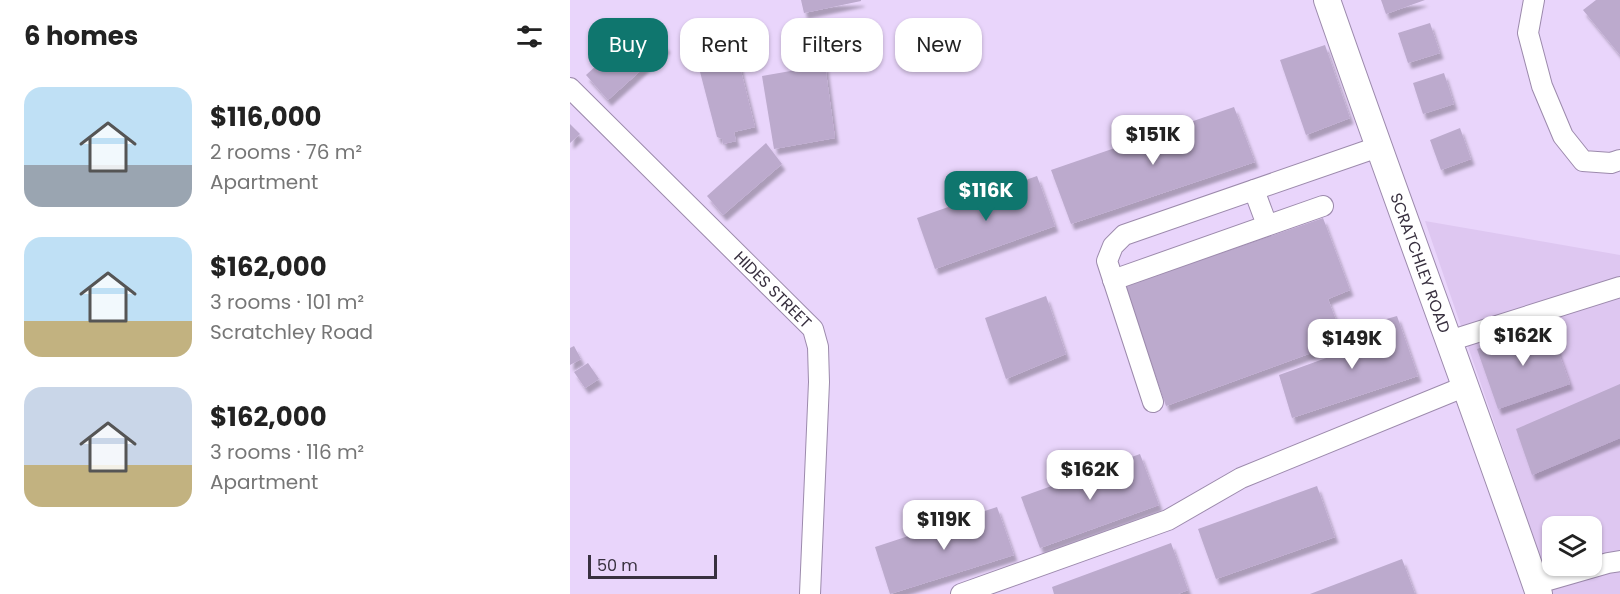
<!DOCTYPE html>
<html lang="en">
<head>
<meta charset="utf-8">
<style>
	:root { --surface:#fff; --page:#f2f2f2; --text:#222; --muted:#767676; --accent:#0f766e }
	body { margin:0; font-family:Poppins,sans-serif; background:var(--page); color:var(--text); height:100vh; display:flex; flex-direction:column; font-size:22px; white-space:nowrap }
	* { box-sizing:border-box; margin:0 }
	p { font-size:20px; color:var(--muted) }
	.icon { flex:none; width:33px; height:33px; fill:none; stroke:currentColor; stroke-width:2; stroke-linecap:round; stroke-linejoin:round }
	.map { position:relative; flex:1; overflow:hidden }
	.sheet { display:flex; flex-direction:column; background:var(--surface); width:570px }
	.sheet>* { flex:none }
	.banner { position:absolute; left:18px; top:18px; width:570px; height:54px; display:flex; gap:12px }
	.buttons { position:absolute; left:972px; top:516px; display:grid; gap:12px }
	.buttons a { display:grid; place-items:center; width:60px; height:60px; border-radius:12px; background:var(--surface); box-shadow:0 2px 4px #0004; font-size:30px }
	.scale { position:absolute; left:18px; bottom:15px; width:129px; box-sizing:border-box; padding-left:6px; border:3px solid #38303f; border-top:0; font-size:16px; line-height:21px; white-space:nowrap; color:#38303f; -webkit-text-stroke:4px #e9d5fb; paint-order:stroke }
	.price { position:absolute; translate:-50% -51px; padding:0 14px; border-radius:12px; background:#fff; color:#222; font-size:20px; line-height:39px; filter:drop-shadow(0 2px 3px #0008) }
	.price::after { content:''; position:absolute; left:50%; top:36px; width:18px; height:14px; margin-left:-9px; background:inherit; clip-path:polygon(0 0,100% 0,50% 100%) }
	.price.selected { background:var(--accent); color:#fff }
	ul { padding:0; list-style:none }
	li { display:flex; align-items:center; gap:18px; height:150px; padding:0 24px }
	li span { display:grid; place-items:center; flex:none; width:168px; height:120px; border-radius:18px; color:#555 }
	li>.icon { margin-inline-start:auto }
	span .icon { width:72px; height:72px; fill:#fffc; stroke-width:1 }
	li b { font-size:26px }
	h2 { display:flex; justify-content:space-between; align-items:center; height:72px; padding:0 24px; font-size:26px }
	.pill { padding:0 21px; border-radius:18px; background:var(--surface); box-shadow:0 2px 4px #0004; font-size:21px; line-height:54px }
	.pill.selected { background:var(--accent); color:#fff }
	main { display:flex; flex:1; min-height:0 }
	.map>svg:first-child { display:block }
</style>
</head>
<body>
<main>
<section class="sheet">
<h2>6 homes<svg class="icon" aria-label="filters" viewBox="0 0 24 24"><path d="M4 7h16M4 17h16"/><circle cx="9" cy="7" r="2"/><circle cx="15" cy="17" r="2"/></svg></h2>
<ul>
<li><span style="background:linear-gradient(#bfe0f5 65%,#9aa5b1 0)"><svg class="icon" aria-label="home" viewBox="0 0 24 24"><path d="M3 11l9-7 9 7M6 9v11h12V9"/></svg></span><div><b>$116,000</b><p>2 rooms · 76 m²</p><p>Apartment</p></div></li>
<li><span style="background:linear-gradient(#bfe0f5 70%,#c2b280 0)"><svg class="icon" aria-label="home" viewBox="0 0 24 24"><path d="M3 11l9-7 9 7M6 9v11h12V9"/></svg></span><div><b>$162,000</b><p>3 rooms · 101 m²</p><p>Scratchley Road</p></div></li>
<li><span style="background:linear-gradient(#c9d6e8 65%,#c2b280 0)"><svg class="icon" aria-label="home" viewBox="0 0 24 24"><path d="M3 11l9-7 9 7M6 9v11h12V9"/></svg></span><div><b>$162,000</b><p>3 rooms · 116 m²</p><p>Apartment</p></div></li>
</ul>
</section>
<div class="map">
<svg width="1050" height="594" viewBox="0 0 1050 594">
	<defs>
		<filter id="shadow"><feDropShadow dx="3.5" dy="6" stdDeviation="1.5" flood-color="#0004"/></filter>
	</defs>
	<rect width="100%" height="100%" fill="#e9d5fb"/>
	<!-- built -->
	<path fill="#dec7f1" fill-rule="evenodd" d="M855,221L1050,255V594H983ZM982,526H1022V566H982Z"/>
	<!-- building -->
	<g fill="#bcaacd" filter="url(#shadow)">
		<polygon points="231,0 291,0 291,1 234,13"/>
		<polygon points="811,0 855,0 816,14"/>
		<polygon points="1026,0 1050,0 1050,55 1013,10"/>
		<polygon points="74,22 97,47 38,100 16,75"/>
		<polygon points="860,23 870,53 838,63 828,33"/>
		<polygon points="755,45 780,118 736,135 710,60"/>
		<polygon points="166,51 185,127 164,132 166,141 153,144 152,139 147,137 129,68 141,65 139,57"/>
		<polygon points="255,65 265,138 204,149 192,76"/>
		<polygon points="874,73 884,104 853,114 843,83"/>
		<polygon points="664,107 685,162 501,224 481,170"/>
		<polygon points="0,124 10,134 0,143"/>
		<polygon points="890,128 901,159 871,170 860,140"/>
		<polygon points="196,143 212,164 153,215 137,196"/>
		<polygon points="467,176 485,226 365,269 347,218"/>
		<polygon points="753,218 780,290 758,299 774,341 596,406 555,286"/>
		<polygon points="476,296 496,354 436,379 415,318"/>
		<polygon points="827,316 848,376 722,418 709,375 795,344 788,327"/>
		<polygon points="978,324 1000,384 928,409 907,349"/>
		<polygon points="4,346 11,359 0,365 0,348"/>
		<polygon points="18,363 29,379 15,388 4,372"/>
		<polygon points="1050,384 1050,438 962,475 946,429"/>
		<polygon points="570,454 589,505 470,548 451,497"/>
		<polygon points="747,486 765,537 646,579 628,529"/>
		<polygon points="427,507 444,555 320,594 305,547"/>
		<polygon points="601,543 618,590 608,594 484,594 482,587"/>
		<polygon points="832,559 845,594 740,594"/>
	</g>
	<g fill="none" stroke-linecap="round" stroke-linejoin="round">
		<defs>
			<g id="minor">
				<polyline points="964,0 958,33 972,86 993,136 1013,161 1041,163 1050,160"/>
				<path id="s1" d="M0,88L243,329L248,347L249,382L240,594"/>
				<polyline points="684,190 697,225"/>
				<polyline points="543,280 753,206"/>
				<polyline points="879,341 1050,287"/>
				<polyline points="583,402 537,261 543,246 554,235 808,147"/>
				<polyline points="965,584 1038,563 1050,561"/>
				<polyline points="391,594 598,520 671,478 896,386"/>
			</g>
			<g id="major">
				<path id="s2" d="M757,0C826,199 900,395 969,594"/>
			</g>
		</defs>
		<!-- minor casing -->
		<use href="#minor" stroke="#9c8aac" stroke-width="22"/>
		<!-- major casing -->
		<use href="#major" stroke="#9c8aac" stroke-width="28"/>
		<!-- minor -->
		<use href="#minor" stroke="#fff" stroke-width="20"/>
		<!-- major -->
		<use href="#major" stroke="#fff" stroke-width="26"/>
	</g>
	<g text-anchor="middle" stroke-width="6" stroke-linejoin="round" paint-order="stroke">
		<!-- street labels -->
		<g font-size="16" fill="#38303f" stroke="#e9d5fb">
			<text dy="6" stroke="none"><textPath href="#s2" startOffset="279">SCRATCHLEY ROAD</textPath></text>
			<text dy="6" stroke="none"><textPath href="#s1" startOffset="286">HIDES STREET</textPath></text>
		</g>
	</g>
</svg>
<div class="buttons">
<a><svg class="icon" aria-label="layers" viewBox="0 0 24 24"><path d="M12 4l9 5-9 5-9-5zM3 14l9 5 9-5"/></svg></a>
</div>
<div class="scale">50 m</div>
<b class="price" style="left:583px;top:166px">$151K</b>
<b class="price selected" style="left:416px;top:222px">$116K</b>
<b class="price" style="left:953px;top:367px">$162K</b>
<b class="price" style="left:782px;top:370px">$149K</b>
<b class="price" style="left:520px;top:501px">$162K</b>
<b class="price" style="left:374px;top:551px">$119K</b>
<div class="banner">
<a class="pill selected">Buy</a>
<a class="pill">Rent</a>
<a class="pill">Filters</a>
<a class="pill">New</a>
</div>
</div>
</main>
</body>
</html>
